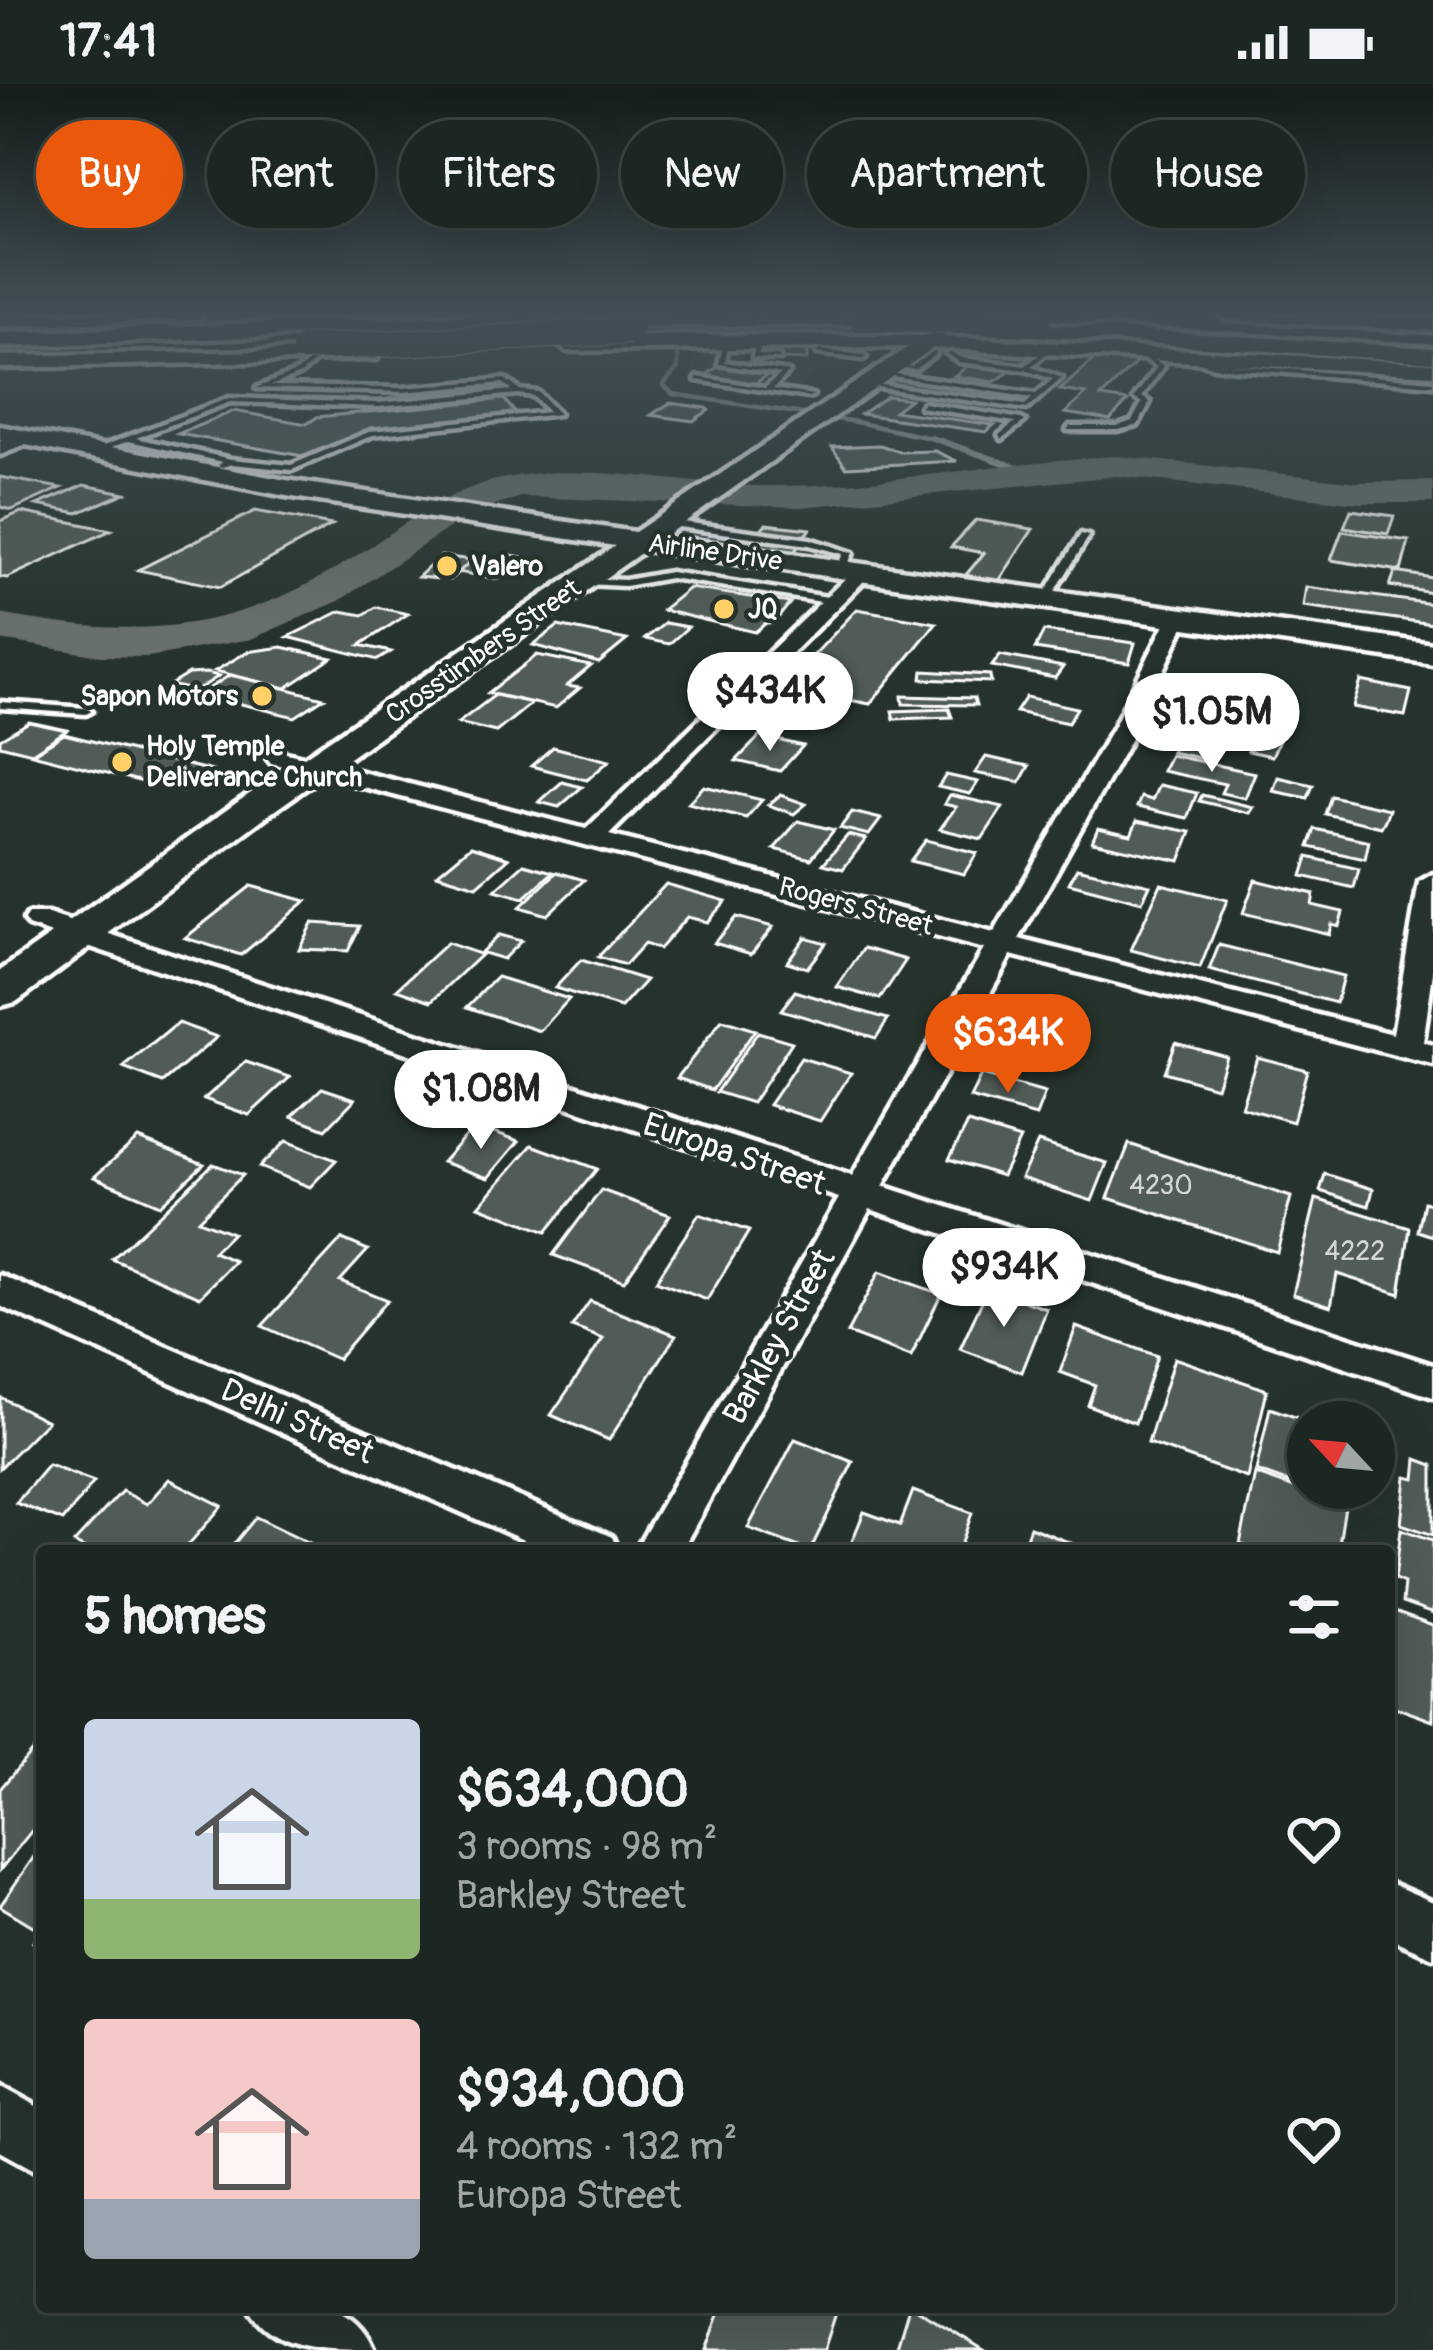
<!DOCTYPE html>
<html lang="en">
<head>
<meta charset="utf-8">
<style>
	:root { --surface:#1c2622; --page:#29322f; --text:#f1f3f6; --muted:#a0a5a5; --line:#3a4340; --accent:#ea580c }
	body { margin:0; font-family:Pangolin,sans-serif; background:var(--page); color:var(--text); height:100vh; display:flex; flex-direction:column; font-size:45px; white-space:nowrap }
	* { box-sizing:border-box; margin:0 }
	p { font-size:39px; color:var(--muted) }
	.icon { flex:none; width:66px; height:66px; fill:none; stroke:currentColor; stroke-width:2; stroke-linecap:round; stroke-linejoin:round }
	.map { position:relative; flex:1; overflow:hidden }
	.side { position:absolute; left:36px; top:1461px; width:1359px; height:768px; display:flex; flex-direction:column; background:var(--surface); border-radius:12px; box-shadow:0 12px 48px #0002,0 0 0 3px var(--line) }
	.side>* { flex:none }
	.hud { position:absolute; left:36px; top:36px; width:1362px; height:108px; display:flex; gap:24px }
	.needle { width:78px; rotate:296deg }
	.controls { position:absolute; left:1287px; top:1317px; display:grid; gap:24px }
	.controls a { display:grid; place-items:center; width:108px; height:108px; border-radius:50%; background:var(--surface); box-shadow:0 12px 48px #0002,0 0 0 3px var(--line); font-size:60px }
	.price { position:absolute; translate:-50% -102px; padding:0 27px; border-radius:42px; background:#fff; color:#222; font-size:39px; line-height:78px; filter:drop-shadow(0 3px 6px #0008) }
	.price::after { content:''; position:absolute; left:50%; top:72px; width:36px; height:27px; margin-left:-18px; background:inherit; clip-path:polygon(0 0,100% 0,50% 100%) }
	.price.current { background:var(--accent); color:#fff }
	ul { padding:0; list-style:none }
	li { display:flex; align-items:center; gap:36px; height:300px; padding:0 48px }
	li span { display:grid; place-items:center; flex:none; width:336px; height:240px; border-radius:12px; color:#555 }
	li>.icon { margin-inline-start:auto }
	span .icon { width:144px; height:144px; fill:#fffc; stroke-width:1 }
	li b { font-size:51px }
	h2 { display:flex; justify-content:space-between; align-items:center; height:144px; padding:0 48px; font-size:51px }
	.pill { padding:0 42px; border-radius:54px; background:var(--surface); box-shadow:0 12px 48px #0002,0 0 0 3px var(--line); font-size:42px; line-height:108px }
	.pill.current { background:var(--accent); color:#fff }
	.status { display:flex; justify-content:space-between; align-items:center; height:84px; padding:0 60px; background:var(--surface); direction:ltr }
	.status svg { height:33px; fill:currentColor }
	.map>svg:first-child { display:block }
</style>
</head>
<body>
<div class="status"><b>17:41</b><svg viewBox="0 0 49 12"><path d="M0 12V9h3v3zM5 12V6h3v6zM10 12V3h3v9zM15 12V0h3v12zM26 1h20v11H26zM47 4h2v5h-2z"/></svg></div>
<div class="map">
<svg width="1433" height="2266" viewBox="0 0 1433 2266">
	<rect width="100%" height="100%" fill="#26332d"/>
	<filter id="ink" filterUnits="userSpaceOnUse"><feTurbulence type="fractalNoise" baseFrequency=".00833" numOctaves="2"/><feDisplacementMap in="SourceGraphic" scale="24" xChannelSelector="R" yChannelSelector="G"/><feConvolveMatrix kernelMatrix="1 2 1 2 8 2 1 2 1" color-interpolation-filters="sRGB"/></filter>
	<g filter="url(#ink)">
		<!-- built -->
		<polygon fill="#333f3a" points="744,260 739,278 818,289 781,316 691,298 696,261"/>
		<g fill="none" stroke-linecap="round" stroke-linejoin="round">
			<!-- stream-far1 -->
			<polyline stroke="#a4a9a7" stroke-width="4.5" points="678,261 678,284 663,301 673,310 856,338 944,357"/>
			<!-- stream -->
			<polyline stroke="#a4a9a7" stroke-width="6" points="932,354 1034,389"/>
			<!-- river -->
			<path fill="#67706c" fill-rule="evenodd" d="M1117,372L1358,398L1433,397V419H1358L1117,392L801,423L521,413L473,428L339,517L251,555L148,573L101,572L0,556V530C139,556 235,550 356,472C402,442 445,407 500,395C588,376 683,403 772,402C888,402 1001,377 1117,372Z"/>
		</g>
		<!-- building -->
		<g fill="#515c57" stroke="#fff" stroke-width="3">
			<polygon points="779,263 807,263 807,276 778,275"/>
			<polygon points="981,268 1030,273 1020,282 971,277"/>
			<polygon points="1100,270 1140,275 1101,313 1128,317 1110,336 1065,329 1086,310 1060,306"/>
			<polygon points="970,280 1014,285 994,298 954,292"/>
			<polygon points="719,282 770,289 756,299 741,300 706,291"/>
			<polygon points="887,312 910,315 894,327 994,341 986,348 861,330"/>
			<polygon points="504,315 516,330 370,345 308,373 178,350 234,327 307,340 317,333"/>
			<polygon points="670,319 707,324 709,326 693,337 651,331"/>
			<polygon points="880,361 900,368 935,367 957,377 846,383 832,363"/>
			<polygon points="0,393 61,404 12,426 0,423"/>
			<polygon points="84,401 125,409 78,429 37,421"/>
			<polygon points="1351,426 1394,432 1388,450 1344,443"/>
			<polygon points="255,427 332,441 220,503 138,486"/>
			<polygon points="21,428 111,446 7,494 0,493 0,437"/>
			<polygon points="976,436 1033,445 999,497 965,492 984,469 951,463"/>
			<polygon points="766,440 810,445 803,454 758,448"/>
			<polygon points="1342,447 1409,457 1401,487 1331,476"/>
			<polygon points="759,453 802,458 794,468 750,462"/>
			<polygon points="506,470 528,474 498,495 458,488 471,476 491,480"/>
			<polygon points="441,472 472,476 450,496 418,493"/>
			<polygon points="1395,488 1433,494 1432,509 1390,502"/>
			<polygon points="1306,503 1433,520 1433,540 1303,522"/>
			<polygon points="689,504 790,519 774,539 766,539 755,548 662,526"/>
			<polygon points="376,523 408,530 360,561 391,568 378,576 288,553 341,527 363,531"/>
			<polygon points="857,525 936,539 870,620 784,603"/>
			<polygon points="665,539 688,543 669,560 645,555"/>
			<polygon points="558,542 627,556 599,579 533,561"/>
			<polygon points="1044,547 1135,559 1129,579 1035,565"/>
			<polygon points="282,563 332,574 286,604 215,587 247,568"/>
			<polygon points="537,571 591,582 567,602 580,604 556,624 488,609"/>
			<polygon points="1000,571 1063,583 1055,594 992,582"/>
			<polygon points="923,587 990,591 991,598 922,595"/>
			<polygon points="206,589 219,592 196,607 170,601 188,590"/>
			<polygon points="230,591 264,599 324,614 295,633 200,610"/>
			<polygon points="1361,597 1411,607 1405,632 1353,623"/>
			<polygon points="495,611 532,619 496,648 458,639"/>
			<polygon points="902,612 974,614 976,621 903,620"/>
			<polygon points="1026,613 1077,624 1068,639 1016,628"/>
			<polygon points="949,625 952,633 894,635 892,627"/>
			<polygon points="1188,628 1236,638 1234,644 1220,641 1216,649 1181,642"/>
			<polygon points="29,638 67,646 32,669 0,661 0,655"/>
			<polygon points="1260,642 1283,647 1272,672 1248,667"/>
			<polygon points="64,650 212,687 182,708 32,670"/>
			<polygon points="1179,650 1217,658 1209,676 1171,668"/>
			<polygon points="760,652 803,662 780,687 736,677"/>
			<polygon points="553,663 609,677 587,696 531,682"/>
			<polygon points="1170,671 1255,689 1245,714 1221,709 1225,700 1162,687"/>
			<polygon points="986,673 1029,682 1020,698 975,689"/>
			<polygon points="946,691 978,698 970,710 938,703"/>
			<polygon points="1278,693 1313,701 1308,714 1273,707"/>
			<polygon points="562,698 582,703 559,723 539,718"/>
			<polygon points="1159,701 1197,709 1187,734 1137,723 1141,713 1152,716"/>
			<polygon points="704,702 762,716 746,734 688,719"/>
			<polygon points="780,711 806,720 794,730 768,721"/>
			<polygon points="950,711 1003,723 982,755 940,745 956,723 944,720"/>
			<polygon points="1202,711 1253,723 1249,729 1199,717"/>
			<polygon points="1331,712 1389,725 1385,736 1381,743 1325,730"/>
			<polygon points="852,728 881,735 869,751 840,744"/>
			<polygon points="798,737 834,746 811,775 774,765"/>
			<polygon points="1137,737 1191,748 1180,777 1092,758 1098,744 1131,751"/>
			<polygon points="1315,745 1369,757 1365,775 1309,763"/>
			<polygon points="848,751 866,755 843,785 823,780"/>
			<polygon points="926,756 977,769 964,790 910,777"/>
			<polygon points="471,762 509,774 477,802 437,790"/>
			<polygon points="1308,773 1359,785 1354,804 1302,792"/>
			<polygon points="524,780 553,788 524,814 495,806"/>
			<polygon points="1077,784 1150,801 1142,818 1069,799"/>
			<polygon points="557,788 584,796 547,831 520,823"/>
			<polygon points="1255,796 1314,810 1312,821 1343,828 1339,842 1331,840 1329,850 1243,829"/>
			<polygon points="666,800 726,817 707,838 687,833 659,865 644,860 625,881 598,873"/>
			<polygon points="1161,800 1227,816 1200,884 1131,866"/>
			<polygon points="251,802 306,817 241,871 185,854"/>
			<polygon points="736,833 773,843 751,870 714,859"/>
			<polygon points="312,839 360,842 348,867 299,865"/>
			<polygon points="499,851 521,857 503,875 483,869 432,917 397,905 447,859 479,870"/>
			<polygon points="805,853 826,859 807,884 787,878"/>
			<polygon points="1219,861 1343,892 1336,919 1209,886"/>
			<polygon points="864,864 906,876 880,915 837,903"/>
			<polygon points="581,876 646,896 621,924 555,904"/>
			<polygon points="497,893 569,915 540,947 467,923"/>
			<polygon points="795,907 888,935 876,954 781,926"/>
			<polygon points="722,936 755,946 712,1006 677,994"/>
			<polygon points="178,939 217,953 163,999 123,984"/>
			<polygon points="758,948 792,958 752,1019 716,1008"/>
			<polygon points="1175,958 1226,972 1216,1003 1164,988"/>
			<polygon points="1257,973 1307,986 1293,1038 1241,1023"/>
			<polygon points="801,974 851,989 820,1037 769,1021"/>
			<polygon points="246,978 290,993 249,1031 204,1015"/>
			<polygon points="981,991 1045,1009 1036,1032 970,1014"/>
			<polygon points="322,1004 355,1015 326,1045 292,1032"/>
			<polygon points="968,1039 1020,1055 1002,1092 949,1075"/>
			<polygon points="475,1041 519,1057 488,1094 442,1078"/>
			<polygon points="138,1054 204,1080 160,1121 94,1093"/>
			<polygon points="286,1057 336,1076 310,1103 259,1083"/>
			<polygon points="1038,1058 1107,1079 1092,1117 1021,1094"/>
			<polygon points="1129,1060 1291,1113 1277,1168 1108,1114"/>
			<polygon points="532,1061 597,1085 546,1148 479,1122"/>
			<polygon points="213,1080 243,1091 198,1136 232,1149 213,1168 235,1177 200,1213 112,1175"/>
			<polygon points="1325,1090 1373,1105 1369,1122 1320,1107"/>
			<polygon points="601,1106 670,1131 624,1197 553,1171"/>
			<polygon points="1316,1115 1410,1144 1400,1210 1337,1190 1331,1222 1293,1210"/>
			<polygon points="1424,1118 1433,1121 1433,1152 1418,1147"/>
			<polygon points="699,1130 749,1147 707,1216 656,1197"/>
			<polygon points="342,1155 368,1166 340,1197 387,1216 337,1275 262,1242"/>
			<polygon points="879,1188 941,1210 911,1273 847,1249"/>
			<polygon points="988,1204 1047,1225 1022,1288 960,1265"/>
			<polygon points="590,1217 676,1251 609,1356 551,1331 603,1255 572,1243"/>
			<polygon points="1076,1243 1157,1272 1135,1339 1088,1321 1095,1301 1060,1288"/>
			<polygon points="1174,1274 1267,1306 1247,1394 1148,1359"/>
			<polygon points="0,1313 47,1337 0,1384"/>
			<polygon points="1270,1324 1309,1338 1308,1404 1349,1404 1347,1420 1256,1387"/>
			<polygon points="795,1355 853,1378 810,1467 748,1444"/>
			<polygon points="1417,1375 1433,1381 1433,1451 1401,1440 1406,1393 1415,1395"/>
			<polygon points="48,1381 94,1398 63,1437 16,1419"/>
			<polygon points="1255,1390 1345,1422 1338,1467 1257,1467 1240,1460"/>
			<polygon points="169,1395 222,1422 183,1467 89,1467 74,1459 122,1407 147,1420"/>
			<polygon points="913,1407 972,1429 959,1467 848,1467 864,1428 900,1441"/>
			<polygon points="256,1433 316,1462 312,1467 228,1467"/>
			<polygon points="1030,1443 1091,1467 1021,1467"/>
			<polygon points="1401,1445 1433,1456 1433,1530 1402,1519 1404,1499 1395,1495"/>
			<polygon points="1389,1526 1433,1542 1433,1637 1389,1621"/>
			<polygon points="42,1655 42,1734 0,1786 0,1705"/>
			<polygon points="42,1761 42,1863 33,1858 41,1847 0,1822"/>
			<polygon points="722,2223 838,2223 824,2266 706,2266"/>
			<polygon points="909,2223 913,2223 984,2266 896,2266"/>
		</g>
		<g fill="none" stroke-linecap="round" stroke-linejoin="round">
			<defs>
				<g id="service">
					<polygon points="756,252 761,253 759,271 778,272 780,275 753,274"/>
					<polygon points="723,261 728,262 725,278 789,288 773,305 813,311 809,313 696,296 698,293 765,304 781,290 719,280"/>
					<polygon points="979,264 1048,268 1031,283 1062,294 1027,325 863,301 867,299 1025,321 1032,314 880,290 883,288 1036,310 1053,295 1025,286 959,278 946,269 951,268 961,274 1025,282 1039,271 977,267"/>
					<polygon points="1135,264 1164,282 1142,313 1150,318 1138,341 1118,346 1067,346 1070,342 1118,342 1132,337 1142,319 1134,314 1157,283 1133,267"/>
					<polygon points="819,266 863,271 866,273 863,275 817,269"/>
					<polygon points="934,267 936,270 915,285 895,283 912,282"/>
					<polygon points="1201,267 1206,268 1207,277 1215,279 1433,297 1433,301 1214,283 1202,279"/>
					<path d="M317,271L319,274L302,289L271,302L403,304L505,295L520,306L538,308L559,330L373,351L292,386L232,380L222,383L218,381L223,378L129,357L94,369L90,367L229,314L378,319L512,306L503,299L403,308L256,304L298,287ZM518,310L533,312L549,328L371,347L291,381L231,375L136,354L230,318L378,323Z"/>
					<polygon points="923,319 1021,335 1025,337 1002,355 999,351 1015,338 920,323"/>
					<polygon points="667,436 810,455 853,469 845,486 840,489 835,486 843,470 809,461 664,441"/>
					<polygon points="1081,450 1089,452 1049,517 1043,517 1041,515"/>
					<polygon points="670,488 834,514 839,517 834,520 670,494 625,502 585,500 580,497 585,494 625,496"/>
					<polygon points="0,618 86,624 92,627 86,630 0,624"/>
				</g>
				<g id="minor">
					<polygon points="854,486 871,490 609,751 994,849 1114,642 1168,534 1185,530 1188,534 1138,642 1019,855 1393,950 1419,798 1433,790 1433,889 1423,958 1433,961 1433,981 1011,871 883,1102 1433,1281 1433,1313 870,1125 681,1467 635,1467 839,1114 28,842 24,836 28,830 48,830 852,1092 984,865 271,679 267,674 279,667 586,745"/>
					<polygon points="0,1191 612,1453 618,1467 548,1467 0,1222"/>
					<polygon points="1389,1799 1433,1818 1433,1873 1389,1854"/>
					<polygon points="0,2002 42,2025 42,2090 0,2067"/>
					<path d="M249,2223C302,2223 351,2208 375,2266C322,2266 273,2266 249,2223Z"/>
				</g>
				<polygon id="tertiary" points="26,348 33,350 33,358 0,371 0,357"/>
				<g id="secondary">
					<polygon points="206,229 197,235 0,242 0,230"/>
					<polygon points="1218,229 1433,235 1433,247 1227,235"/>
					<polygon points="937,246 946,253 1433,279 1433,291 933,264 665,452 1433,560 1433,580 645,466 268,731 16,918 0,922 0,887 242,715 615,462 286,412 0,356 0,342 286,396 635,448 908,263 567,267 557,261 560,257 676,251 924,252"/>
					<polygon points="370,265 377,267 377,275 0,284 0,272"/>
				</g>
				<g id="motorway">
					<polygon points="514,229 868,229 872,234 861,241 514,243 0,263 0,249"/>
					<polygon points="1026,239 1433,264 1433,278 1018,251 1018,241"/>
				</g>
			</defs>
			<!-- service casing -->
			<use href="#service" stroke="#fff" stroke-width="9"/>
			<!-- minor casing -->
			<use href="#minor" stroke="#fff" stroke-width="9"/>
			<!-- tertiary casing -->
			<use href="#tertiary" stroke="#fff" stroke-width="9"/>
			<!-- secondary casing -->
			<use href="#secondary" stroke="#fff" stroke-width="9"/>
			<!-- motorway casing -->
			<use href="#motorway" stroke="#fff" stroke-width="9"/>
			<!-- service -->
			<use href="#service" fill="#26332d" fill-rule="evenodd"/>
			<!-- minor -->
			<use href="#minor" fill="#26332d" fill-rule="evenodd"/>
			<!-- tertiary -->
			<use href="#tertiary" fill="#26332d" fill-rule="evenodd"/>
			<!-- secondary -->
			<use href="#secondary" fill="#26332d" fill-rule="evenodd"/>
			<!-- motorway -->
			<use href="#motorway" fill="#26332d" fill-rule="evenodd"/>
			<defs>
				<g id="motorway-bridge">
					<polyline points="861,234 1037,239"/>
					<polyline points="305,264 630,247"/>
				</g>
			</defs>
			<!-- motorway-bridge casing -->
			<use href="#motorway-bridge" stroke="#fff" stroke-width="28" stroke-linecap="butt"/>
			<!-- motorway-bridge -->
			<use href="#motorway-bridge" stroke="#26332d" stroke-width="26"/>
		</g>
	</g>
	<!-- sky -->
	<linearGradient id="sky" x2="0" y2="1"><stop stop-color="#151c19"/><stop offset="0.42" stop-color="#415057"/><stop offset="1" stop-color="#415057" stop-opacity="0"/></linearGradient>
	<rect width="1433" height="546" fill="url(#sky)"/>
	<!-- markers -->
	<g fill="#ffd166" stroke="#26332d" stroke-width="4.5">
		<circle cx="447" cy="482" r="12"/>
		<circle cx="724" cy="525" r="12"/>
		<circle cx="262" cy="612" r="12"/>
		<circle cx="122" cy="678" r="12"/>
	</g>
	<g text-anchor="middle" stroke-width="9" stroke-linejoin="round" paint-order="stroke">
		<!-- far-street labels -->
		<g font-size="27" fill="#fff" stroke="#26332d">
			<text transform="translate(715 468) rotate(8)" y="9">Airline Drive</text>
			<text transform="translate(483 567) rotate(-35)" y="9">Crosstimbers Street</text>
			<text transform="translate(856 822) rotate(15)" y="9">Rogers Street</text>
		</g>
		<!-- far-poi labels -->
		<g font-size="27" font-weight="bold" fill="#fff" stroke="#26332d" text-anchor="start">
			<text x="471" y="491">Valero</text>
			<text x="748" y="534">JQ</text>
			<text x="238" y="621" text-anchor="end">Sapon Motors</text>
			<text x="146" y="671">Holy Temple<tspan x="146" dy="31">Deliverance Church</tspan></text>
		</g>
		<!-- number labels -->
		<g font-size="27" fill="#d4d6d5">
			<text x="1161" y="1110">4230</text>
			<text x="1355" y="1176">4222</text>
		</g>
		<!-- street labels -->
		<g font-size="33" fill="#fff" stroke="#26332d">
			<text transform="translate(735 1069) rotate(19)" y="12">Europa Street</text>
			<text transform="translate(778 1252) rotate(-61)" y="12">Barkley Street</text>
			<text transform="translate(298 1336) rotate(24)" y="12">Delhi Street</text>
		</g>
	</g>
</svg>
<div class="controls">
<a><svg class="needle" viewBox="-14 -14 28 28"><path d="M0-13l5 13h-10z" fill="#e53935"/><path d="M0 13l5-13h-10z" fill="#a0a5a5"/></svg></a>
</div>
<b class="price" style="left:770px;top:670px">$434K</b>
<b class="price" style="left:1212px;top:691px">$1.05M</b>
<b class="price current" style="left:1008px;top:1012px">$634K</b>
<b class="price" style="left:481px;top:1068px">$1.08M</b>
<b class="price" style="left:1004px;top:1246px">$934K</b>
<div class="hud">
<a class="pill current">Buy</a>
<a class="pill">Rent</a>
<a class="pill">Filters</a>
<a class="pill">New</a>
<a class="pill">Apartment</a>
<a class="pill">House</a>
</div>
<section class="side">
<h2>5 homes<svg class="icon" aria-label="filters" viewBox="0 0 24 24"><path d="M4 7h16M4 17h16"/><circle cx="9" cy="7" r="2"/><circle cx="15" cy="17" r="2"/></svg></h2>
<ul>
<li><span style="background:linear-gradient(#c9d6e8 75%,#8fb573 0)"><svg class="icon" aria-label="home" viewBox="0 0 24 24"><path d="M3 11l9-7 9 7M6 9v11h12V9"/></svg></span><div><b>$634,000</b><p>3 rooms · 98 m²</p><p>Barkley Street</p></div><svg class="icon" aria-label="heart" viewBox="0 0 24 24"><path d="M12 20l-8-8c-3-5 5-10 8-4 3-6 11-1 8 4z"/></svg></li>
<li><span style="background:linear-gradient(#f6c9c9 75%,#9aa5b1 0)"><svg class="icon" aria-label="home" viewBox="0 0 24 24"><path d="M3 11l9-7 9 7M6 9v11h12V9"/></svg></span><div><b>$934,000</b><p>4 rooms · 132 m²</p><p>Europa Street</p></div><svg class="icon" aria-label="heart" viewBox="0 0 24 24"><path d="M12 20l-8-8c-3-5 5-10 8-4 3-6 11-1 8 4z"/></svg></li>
</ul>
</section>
</div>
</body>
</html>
